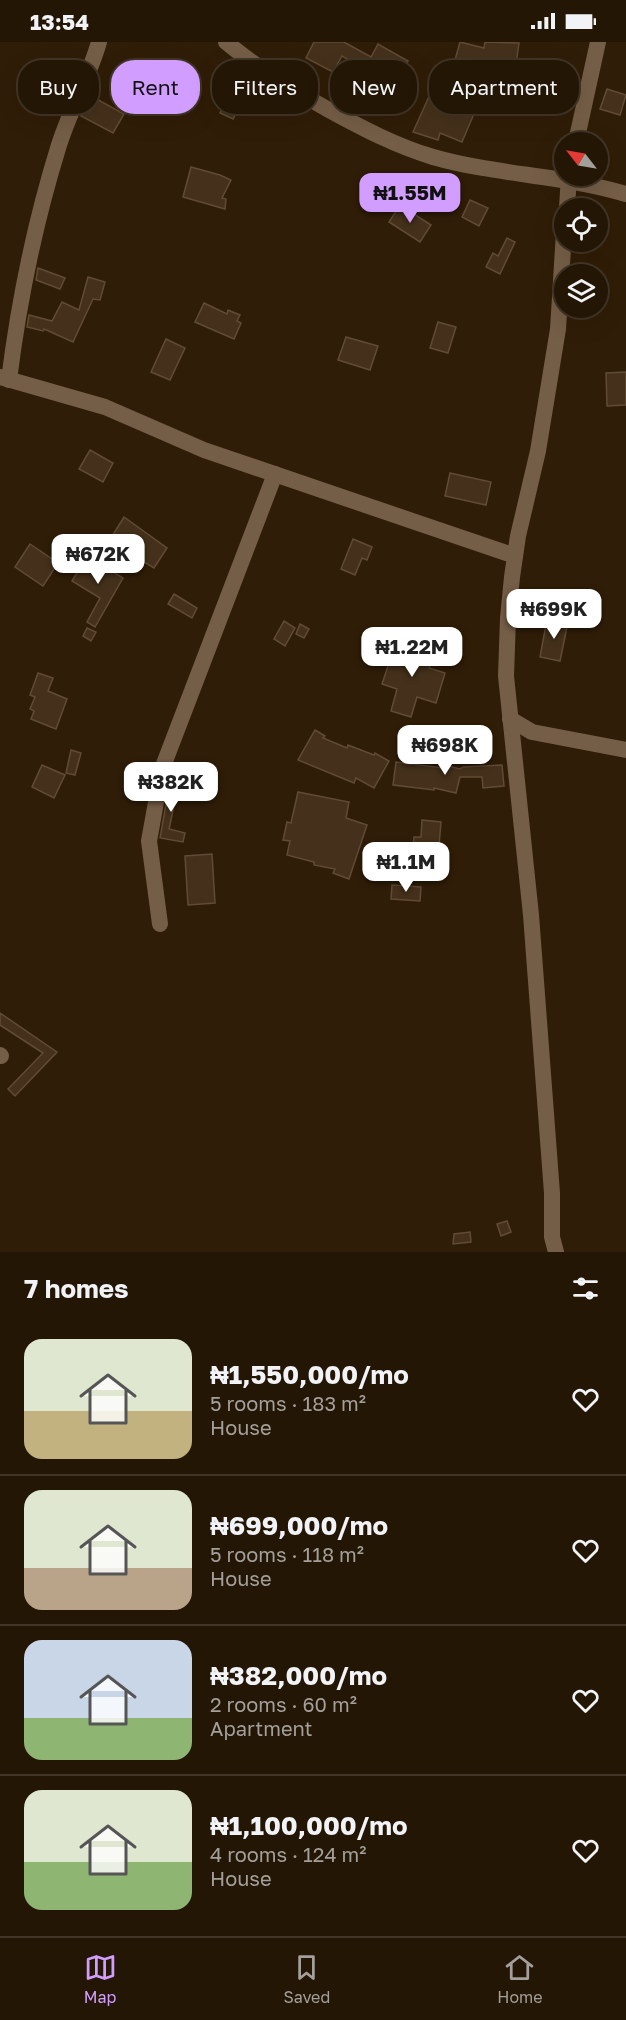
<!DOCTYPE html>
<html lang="en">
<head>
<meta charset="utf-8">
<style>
	:root { --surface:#241605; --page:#2c1f0f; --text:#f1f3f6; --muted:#a39f9a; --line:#413527; --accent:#d19dfe }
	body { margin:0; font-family:"Golos Text",sans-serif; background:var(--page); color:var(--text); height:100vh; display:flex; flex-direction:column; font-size:22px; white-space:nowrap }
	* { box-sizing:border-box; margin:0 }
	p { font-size:20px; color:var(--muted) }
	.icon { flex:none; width:33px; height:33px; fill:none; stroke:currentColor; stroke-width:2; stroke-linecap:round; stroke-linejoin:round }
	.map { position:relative; height:1210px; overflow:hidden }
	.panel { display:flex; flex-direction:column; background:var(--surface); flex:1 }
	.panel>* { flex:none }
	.guide { position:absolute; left:18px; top:18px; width:591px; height:54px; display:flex; gap:12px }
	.needle { width:39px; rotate:301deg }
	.buttons { position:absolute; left:554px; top:90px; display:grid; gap:12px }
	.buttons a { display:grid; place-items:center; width:54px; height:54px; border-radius:50%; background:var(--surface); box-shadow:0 6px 24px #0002,0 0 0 2px var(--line); font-size:30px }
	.price { position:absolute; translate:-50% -51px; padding:0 14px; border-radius:12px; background:#fff; color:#222; font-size:20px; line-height:39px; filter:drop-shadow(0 2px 3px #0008) }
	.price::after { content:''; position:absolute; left:50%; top:36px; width:18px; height:14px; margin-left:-9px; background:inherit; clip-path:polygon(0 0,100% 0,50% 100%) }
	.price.active { background:var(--accent); color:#111 }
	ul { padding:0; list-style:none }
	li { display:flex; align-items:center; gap:18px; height:150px; padding:0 24px }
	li+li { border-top:2px solid var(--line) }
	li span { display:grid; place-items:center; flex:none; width:168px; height:120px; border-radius:18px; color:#555 }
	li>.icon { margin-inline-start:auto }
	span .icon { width:72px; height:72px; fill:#fffc; stroke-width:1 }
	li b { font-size:26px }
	h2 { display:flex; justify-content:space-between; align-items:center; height:72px; padding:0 24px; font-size:26px }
	.tag { padding:0 21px; border-radius:24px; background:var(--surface); box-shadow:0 6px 24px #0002,0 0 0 2px var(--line); font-size:21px; line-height:54px }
	.tag.active { background:var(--accent); color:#111 }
	.status { display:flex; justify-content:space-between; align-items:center; height:42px; padding:0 30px; background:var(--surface); direction:ltr }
	.status svg { height:16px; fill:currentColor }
	.tab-bar { display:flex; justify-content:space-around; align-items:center; height:84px; border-top:2px solid var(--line); background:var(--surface); font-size:16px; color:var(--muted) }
	.tab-bar a { display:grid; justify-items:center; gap:3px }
	.tab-bar .active { color:var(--accent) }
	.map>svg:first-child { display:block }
</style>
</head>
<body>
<div class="status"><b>13:54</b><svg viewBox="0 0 49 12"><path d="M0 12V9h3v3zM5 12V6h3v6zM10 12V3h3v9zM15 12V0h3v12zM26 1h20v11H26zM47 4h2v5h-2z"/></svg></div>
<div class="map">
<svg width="626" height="1210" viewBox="0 0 626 1210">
	<rect width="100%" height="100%" fill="#301d07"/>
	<!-- building -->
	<g fill="#45311b" stroke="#614b35" stroke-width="1.5">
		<polygon points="314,0 344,0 371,15 378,2 408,19 387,56 366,45 369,39 363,36 367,28 342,14 333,30 306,16"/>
		<polygon points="460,0 484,6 485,0 519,1 515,30 481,26 455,18"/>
		<polygon points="165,24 189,30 184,44 162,40"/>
		<polygon points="239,36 255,45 243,66 240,64 233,77 220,71"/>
		<polygon points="436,39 467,52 468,48 482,53 462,100 440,91 438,98 413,90"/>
		<polygon points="607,47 626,53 620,73 600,67"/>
		<polygon points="91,54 124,72 113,91 81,74"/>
		<polygon points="191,125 220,133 231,138 222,156 226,157 225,167 183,155"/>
		<polygon points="470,158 488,166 479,184 462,175"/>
		<polygon points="400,163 431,183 420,200 389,180"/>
		<polygon points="507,196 515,200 500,232 486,225 493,211 498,214"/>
		<polygon points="38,226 65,236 60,247 36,238"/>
		<polygon points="88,235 105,240 100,258 93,257 73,300 44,287 43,289 27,285 29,273 52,279 62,260 79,268"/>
		<polygon points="204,261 227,272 228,268 240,273 237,279 241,281 234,297 195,280"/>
		<polygon points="438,280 456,285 448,311 430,306"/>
		<polygon points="346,295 378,304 370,328 338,318"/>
		<polygon points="166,297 185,306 170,338 151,330"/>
		<polygon points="626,330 626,363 607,364 606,331"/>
		<polygon points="90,408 113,421 103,440 79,427"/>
		<polygon points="450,431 491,440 486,463 445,454"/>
		<polygon points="124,475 167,506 154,526 109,499"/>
		<polygon points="353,497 372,505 367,518 362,516 355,533 341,527"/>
		<polygon points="30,502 58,521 43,544 15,525"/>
		<polygon points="87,514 123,536 95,585 87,580 100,556 72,539"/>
		<polygon points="174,552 197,566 192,576 168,562"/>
		<polygon points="547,577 568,580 560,619 540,615"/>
		<polygon points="284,579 295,586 285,604 274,597"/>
		<polygon points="300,582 309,587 304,596 296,592"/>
		<polygon points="87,586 96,590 91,599 83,594"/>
		<polygon points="396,600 434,613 429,626 445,631 436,661 417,655 411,675 391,669 397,647 382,642"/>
		<polygon points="38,631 53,636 48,649 67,657 56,687 31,677 34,669 30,667 35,655 30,653"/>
		<polygon points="315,688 325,694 323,696 347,706 348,703 374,713 375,711 389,719 374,746 356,736 354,741 298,718"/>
		<polygon points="71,708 81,711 75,733 66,731"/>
		<polygon points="396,720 443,726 444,723 460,727 463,725 502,723 504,744 483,746 482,735 460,735 456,751 434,746 434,748 393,743"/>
		<polygon points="42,723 65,733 54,756 32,745"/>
		<polygon points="171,734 180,736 169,787 185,791 183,800 160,796"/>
		<polygon points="298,750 349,760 346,776 367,783 349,837 333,831 335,827 314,823 314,820 287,813 290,799 283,798 287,780 291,781"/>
		<polygon points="422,778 441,780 438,816 412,814 414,795 421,795"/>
		<polygon points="212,812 215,861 188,863 185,814"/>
		<polygon points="392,843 421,845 420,859 391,857"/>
		<polygon points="0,971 57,1010 15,1054 8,1047 43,1011 0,983"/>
		<polygon points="507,1179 511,1190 501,1194 497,1182"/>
		<polygon points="470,1190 471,1200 453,1202 454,1192"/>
	</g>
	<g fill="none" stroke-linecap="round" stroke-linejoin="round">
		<!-- minor -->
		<g stroke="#755e47" stroke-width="16">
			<path d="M226,0C258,27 293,48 329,68C362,86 396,104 433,115C496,133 563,133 626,152"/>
			<polyline points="576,100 598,0"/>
			<polyline points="567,166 569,134"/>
			<polyline points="0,335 105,365 204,408 515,514"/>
			<path d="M9,338C19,258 35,180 59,103C70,68 89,35 99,0"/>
			<polyline points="510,677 532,690 626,708"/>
			<polyline points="160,882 149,799 162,727 275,432"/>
			<polyline points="0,1013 1,1014"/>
			<polyline points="556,1210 552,1195 552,1151 531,873 506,634 508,576 512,535 518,494 538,409 558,287 564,190"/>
		</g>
	</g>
</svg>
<div class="buttons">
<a><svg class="needle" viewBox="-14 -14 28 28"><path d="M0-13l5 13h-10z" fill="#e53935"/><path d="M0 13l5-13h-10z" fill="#a39f9a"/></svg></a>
<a><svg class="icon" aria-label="locate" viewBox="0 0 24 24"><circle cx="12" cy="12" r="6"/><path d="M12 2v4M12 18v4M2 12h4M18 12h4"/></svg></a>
<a><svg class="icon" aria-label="layers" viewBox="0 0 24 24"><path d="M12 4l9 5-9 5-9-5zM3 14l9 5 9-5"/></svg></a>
</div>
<b class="price active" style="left:410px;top:182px">₦1.55M</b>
<b class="price" style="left:98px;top:543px">₦672K</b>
<b class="price" style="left:554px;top:598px">₦699K</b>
<b class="price" style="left:412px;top:636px">₦1.22M</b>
<b class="price" style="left:445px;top:734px">₦698K</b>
<b class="price" style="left:171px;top:771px">₦382K</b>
<b class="price" style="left:406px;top:851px">₦1.1M</b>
<div class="guide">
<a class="tag">Buy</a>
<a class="tag active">Rent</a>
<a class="tag">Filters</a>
<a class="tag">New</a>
<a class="tag">Apartment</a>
</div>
</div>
<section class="panel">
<h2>7 homes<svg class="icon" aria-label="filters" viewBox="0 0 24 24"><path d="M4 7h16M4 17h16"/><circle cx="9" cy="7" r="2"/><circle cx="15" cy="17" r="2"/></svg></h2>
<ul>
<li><span style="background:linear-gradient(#dfe7d0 60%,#c2b280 0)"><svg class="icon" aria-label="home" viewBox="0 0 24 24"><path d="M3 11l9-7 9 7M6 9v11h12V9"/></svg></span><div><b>₦1,550,000/mo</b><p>5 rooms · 183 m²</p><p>House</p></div><svg class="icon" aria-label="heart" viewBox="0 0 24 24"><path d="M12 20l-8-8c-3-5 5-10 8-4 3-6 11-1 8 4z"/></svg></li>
<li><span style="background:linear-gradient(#dfe7d0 65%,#b9a48a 0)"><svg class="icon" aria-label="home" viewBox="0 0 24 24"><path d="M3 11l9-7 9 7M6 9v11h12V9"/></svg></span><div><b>₦699,000/mo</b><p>5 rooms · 118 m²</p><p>House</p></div><svg class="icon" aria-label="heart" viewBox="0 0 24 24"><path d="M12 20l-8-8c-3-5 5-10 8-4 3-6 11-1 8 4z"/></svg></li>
<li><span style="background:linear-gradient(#c9d6e8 65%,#8fb573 0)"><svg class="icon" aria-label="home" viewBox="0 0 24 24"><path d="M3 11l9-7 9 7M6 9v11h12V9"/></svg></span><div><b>₦382,000/mo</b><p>2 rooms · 60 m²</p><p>Apartment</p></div><svg class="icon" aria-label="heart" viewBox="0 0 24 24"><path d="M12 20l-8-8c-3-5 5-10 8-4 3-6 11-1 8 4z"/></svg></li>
<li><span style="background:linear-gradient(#dfe7d0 60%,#8fb573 0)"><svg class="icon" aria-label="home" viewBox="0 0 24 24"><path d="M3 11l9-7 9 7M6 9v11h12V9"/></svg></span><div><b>₦1,100,000/mo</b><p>4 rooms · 124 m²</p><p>House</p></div><svg class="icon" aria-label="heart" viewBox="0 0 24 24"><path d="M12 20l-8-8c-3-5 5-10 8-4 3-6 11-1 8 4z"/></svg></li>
</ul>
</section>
<nav class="tab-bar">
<a class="active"><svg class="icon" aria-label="map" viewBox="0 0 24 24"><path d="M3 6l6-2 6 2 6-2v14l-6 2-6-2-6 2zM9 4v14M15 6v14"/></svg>Map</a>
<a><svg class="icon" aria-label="saved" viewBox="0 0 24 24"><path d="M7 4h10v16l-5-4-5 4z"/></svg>Saved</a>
<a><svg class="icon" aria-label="home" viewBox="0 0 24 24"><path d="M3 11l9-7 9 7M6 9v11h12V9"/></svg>Home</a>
</nav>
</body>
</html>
